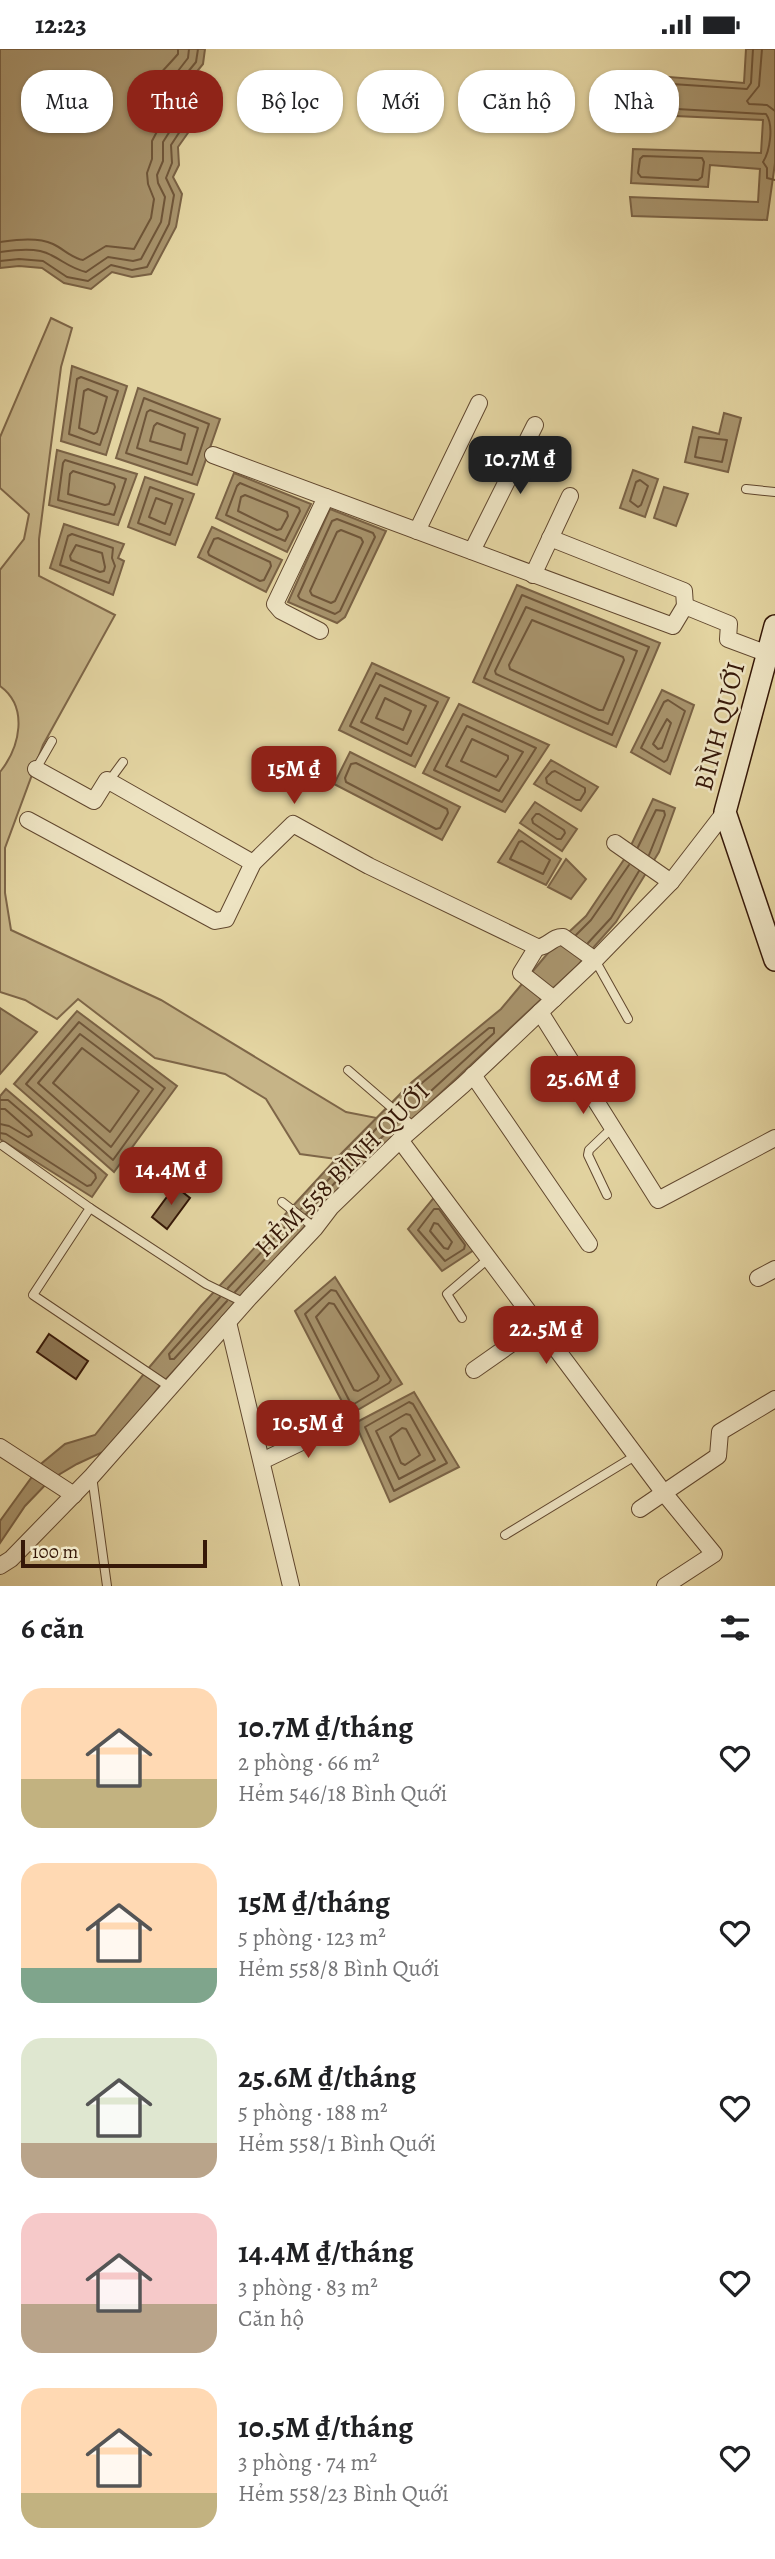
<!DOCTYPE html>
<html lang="vi">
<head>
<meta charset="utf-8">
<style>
	:root { --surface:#fff; --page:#f2f2f2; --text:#202124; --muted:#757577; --accent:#8f2418 }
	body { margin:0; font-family:Alegreya,serif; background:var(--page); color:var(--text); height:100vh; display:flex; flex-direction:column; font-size:26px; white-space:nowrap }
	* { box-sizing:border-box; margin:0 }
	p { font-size:23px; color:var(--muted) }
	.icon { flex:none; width:38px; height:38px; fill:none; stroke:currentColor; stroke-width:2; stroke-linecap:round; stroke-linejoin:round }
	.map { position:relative; height:1537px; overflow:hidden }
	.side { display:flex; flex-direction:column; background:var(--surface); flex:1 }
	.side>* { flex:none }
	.banner { position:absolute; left:21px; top:21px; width:733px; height:63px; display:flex; gap:14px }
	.scale { position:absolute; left:21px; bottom:18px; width:186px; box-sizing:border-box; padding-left:7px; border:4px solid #361808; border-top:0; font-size:19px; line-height:24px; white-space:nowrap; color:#361808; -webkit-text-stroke:5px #ede3c2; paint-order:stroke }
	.price { position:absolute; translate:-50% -60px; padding:0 16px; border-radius:14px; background:var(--accent); color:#fff; font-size:23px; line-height:46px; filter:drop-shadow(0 2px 4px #0008) }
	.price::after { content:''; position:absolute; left:50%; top:42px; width:21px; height:16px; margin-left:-10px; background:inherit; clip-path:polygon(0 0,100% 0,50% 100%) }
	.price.on { background:#222; color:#fff }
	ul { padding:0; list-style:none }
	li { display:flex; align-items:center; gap:21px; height:175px; padding:0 21px }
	li span { display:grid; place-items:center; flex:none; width:196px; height:140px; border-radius:21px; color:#555 }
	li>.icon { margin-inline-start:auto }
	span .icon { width:84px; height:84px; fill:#fffc; stroke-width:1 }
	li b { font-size:30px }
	h2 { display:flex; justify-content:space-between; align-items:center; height:84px; padding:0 21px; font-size:30px }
	.pill { padding:0 24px; border-radius:28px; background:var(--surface); box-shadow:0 2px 5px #0004; font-size:24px; line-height:63px }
	.pill.on { background:var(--accent); color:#fff }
	.status { display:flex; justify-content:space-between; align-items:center; height:49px; padding:0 35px; background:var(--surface); direction:ltr }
	.status svg { height:19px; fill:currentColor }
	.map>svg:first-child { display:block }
</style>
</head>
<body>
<div class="status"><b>12:23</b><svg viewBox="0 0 49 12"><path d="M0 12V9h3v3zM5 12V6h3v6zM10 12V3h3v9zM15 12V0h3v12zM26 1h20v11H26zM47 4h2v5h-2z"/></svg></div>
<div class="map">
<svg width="775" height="1537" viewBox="0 0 775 1537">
	<rect width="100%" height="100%" fill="#e3d4a1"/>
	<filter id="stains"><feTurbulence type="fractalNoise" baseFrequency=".00286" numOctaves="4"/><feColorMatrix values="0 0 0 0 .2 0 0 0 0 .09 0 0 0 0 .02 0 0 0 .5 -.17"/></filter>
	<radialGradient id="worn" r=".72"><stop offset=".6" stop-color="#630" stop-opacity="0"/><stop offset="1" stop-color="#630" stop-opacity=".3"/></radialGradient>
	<!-- green -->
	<path fill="#c6b487" stroke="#7e6648" stroke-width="2" d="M51,269L72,279L61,318L39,490V527L115,566L43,696L5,799V844L11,881L161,951L346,1063L377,1069L336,1110L300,1105L266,1050L225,1025L155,1009L78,950L57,970L25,951L0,943V723C20,698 29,658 0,637V521L24,490L29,465L0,439V388Z"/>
	<!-- water -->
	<g fill="#a8946d" stroke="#7a6245" stroke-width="2">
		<polygon points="0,0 205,0 203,15 176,48 196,65 195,74 178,98 179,116 173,128 182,145 176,178 151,225 132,228 112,223 91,240 64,234 42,219 19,217 0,219"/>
		<polygon points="746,0 775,0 775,114 767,171 632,167 630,148 758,153 760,120 710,116 708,138 631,134 633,100 761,104 763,71 631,65 632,25 744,34"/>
		<polygon points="72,317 127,337 106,406 61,392"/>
		<polygon points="138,339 220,370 197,436 116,409"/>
		<polygon points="724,364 741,369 728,423 685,413 693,378 719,385"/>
		<polygon points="57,401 137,425 118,476 49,456"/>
		<polygon points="633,421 658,430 645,468 620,459"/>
		<polygon points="234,424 311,455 287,503 216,469"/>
		<polygon points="145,428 194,445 175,496 128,478"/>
		<polygon points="664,438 688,445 676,477 654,469"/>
		<polygon points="330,460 386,482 345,568 337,574 288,553"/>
		<polygon points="64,475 124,495 118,509 124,512 113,546 50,519"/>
		<polygon points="212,478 282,511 266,543 198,508"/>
		<polygon points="517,536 660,594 616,698 473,633"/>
		<polygon points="372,614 449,649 415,718 339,681"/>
		<polygon points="662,641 694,656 670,725 631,703"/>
		<polygon points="459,655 549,696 505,763 423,724"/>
		<polygon points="350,703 460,758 442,791 334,735"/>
		<polygon points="551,711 598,738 581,762 534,735"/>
		<polygon points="653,750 675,759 659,803 616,873 578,916 347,1131 159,1338 121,1388 103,1403 77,1415 50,1431 25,1457 0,1494 0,1472 42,1414 65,1395 95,1386 147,1321 201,1257 336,1110 412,1033 501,960 553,898 586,867 625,809"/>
		<polygon points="535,753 577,780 562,802 520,774"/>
		<polygon points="519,781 561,810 546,836 498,813"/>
		<polygon points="566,810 586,830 571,850 548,838"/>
		<polygon points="0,959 37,983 0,1025"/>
		<polygon points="77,962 177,1037 114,1123 14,1035"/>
		<polygon points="6,1040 107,1126 92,1148 0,1090 0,1047"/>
		<polygon points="436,1146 477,1199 442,1222 408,1180"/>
		<polygon points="335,1228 402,1335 349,1366 295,1262"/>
		<polygon points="414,1343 459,1418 390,1453 355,1374"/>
	</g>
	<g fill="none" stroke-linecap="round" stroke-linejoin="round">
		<!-- shore -->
		<g stroke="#6f563a" stroke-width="2">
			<path d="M753,0L751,34L747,40L642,33L639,36L638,55L642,58L766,65C774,76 770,102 763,113L767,119V129L775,131"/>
			<polyline points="762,0 759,37 747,52 749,55 767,56 775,62"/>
			<polygon points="643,107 702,109 704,113 702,128 698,131 641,128 638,124 640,110"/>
			<path d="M0,193C16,191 37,188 53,195C64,200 71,209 83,211L106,197L134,200L151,169L154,150L148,135L147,124L152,110V92L162,73C139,38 153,34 178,5V0"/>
			<path d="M0,203C15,201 37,198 51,206C65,213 70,219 86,223L108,208L133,212L141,210L161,173L165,148L158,134L157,126L163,112V93L177,71L163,57L161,44L188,9L189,0"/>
			<polyline points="0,212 19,210 43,212 67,228 88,232 111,216 132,221 147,218 169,175 174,146 166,129 172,114 171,96 188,70 171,53 169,46 196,13 198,0"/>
			<polygon points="81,328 118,342 100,396 69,385 77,330"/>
			<polygon points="88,340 107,348 97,383 94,385 79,379 84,342"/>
			<polygon points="144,349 209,375 192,426 126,404"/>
			<polygon points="150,361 198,379 187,415 137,399 147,363"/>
			<polygon points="157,374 185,385 181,401 150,392 154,377"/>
			<polygon points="699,388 727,391 722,413 695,408"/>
			<polygon points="65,411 126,430 114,466 58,451 63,414"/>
			<polygon points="73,422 114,435 115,438 109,455 105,456 68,445 70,425"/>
			<polygon points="640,431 648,437 641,456 638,458 630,452 636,433"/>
			<polygon points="240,434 299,459 300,462 285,492 226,466 237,437"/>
			<polygon points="150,438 183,450 170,486 138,474"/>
			<polygon points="245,446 287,463 288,467 281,480 277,481 238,462 241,448"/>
			<polygon points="156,449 172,455 165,475 149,468"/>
			<polygon points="337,470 373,484 375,488 340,562 335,565 300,550 298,547 332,472"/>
			<polygon points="341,481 361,489 363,493 335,552 331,554 312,546 310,542 337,483"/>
			<polygon points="72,485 113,499 112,509 115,517 109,534 60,516 68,487"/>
			<polygon points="218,489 270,513 271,517 264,531 260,532 209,506 208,503 214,490"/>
			<polygon points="76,496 102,504 105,518 104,522 100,523 71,511 70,507"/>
			<polygon points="522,546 649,598 612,686 484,629"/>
			<polygon points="526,558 637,602 608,675 496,625 495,622"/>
			<polygon points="532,571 623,608 624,611 603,661 599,661 510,620 509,616"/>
			<polygon points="376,624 438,653 411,707 350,677"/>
			<polygon points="380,636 426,657 407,695 361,673"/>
			<polygon points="385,649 411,662 403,681 376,669"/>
			<polygon points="668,651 685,662 667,711 664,713 641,699 664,653"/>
			<polygon points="463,665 536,699 502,753 434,721"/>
			<polygon points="667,670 671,674 662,699 658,700 653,695"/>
			<polygon points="467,677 523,703 499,742 446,717"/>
			<polygon points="472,690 508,707 508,710 496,728 461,712"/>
			<polygon points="356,714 447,760 448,764 440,779 436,780 346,733 345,729 351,715"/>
			<polygon points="555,722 585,739 585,743 580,751 576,751 547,734 546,729 552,723"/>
			<polygon points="536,765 539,765 564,781 565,784 561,790 557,790 533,774 532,770"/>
			<polygon points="522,792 550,811 543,825 510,810 519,793"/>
			<polyline points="638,798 656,761 664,762 665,766 649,806"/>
			<polyline points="576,886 591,871 629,816"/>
			<polyline points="588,894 611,869 639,822"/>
			<polygon points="79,973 165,1039 113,1111 26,1035"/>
			<polygon points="80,985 153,1040 111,1098 38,1034"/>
			<polygon points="82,999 139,1042 110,1083 53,1034"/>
			<polyline points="0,1051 8,1051 95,1125 96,1129 91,1136 87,1137 6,1085 0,1084"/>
			<polyline points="398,1057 417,1038 489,979 494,979 494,984 407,1064"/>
			<polyline points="0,1060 5,1060 31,1083 32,1086 28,1088 9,1077 0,1075"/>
			<polyline points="301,1160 390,1065"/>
			<polygon points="434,1160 439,1160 465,1196 464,1200 445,1212 418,1181"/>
			<polyline points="306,1165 342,1126 399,1072"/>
			<polygon points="434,1174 438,1175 452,1193 448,1200 444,1199 430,1182"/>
			<polyline points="228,1239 293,1169"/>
			<polygon points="331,1241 336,1242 391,1331 389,1334 354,1355 350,1353 305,1265"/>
			<polyline points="235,1243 299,1173"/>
			<polyline points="220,1248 169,1305 170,1310 174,1310 227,1252"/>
			<polygon points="329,1254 334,1255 379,1327 377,1331 358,1342 354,1341 316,1268"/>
			<polygon points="409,1353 413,1355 447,1414 394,1442 365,1378"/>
			<polygon points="406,1365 410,1366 435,1411 399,1430 376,1382"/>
			<polygon points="402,1379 406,1380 420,1406 405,1416 401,1414 390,1388"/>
		</g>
	</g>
	<!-- building -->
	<g fill="#907a58" stroke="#361808" stroke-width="2">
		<polygon points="175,1137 190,1149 167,1180 152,1168"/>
		<polygon points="49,1285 88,1312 76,1330 37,1303"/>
	</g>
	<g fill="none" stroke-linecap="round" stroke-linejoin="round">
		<defs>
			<g id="service">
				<polyline points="746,440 775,443"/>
				<polyline points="36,720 52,692"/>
				<polyline points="109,732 123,713"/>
				<polyline points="595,911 628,970"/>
				<polyline points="348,1021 414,1078"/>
				<polyline points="3,1097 90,1159 33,1246 171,1339"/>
				<polyline points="607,1146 588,1106 589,1101 612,1079"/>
				<polyline points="282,1153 315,1179"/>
				<polyline points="90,1159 206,1235 245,1254"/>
				<polyline points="462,1269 447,1245 488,1210"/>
				<polyline points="92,1427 107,1537"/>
				<polyline points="505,1486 635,1407"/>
			</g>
			<g id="minor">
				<polyline points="213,406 673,577 685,557 729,575 728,590 768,605"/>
				<polyline points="417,482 479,354"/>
				<polyline points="550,489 684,542 685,557"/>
				<polyline points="472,502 535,376"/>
				<polyline points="533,526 570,447"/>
				<polyline points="320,582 281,562 275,555 326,448"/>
				<polyline points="36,720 94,752 107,731 253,814"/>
				<polyline points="28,771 215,872 226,870 253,814 293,775 369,817 537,898 521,924 554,950"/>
				<polyline points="615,794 671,833"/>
				<path d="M537,898C547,899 553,887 563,888L595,911"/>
				<polyline points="540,963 658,1151 775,1089"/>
				<polyline points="473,1026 589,1195"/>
				<polyline points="400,1091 664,1444 714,1505 665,1537"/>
				<polyline points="758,1229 775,1220"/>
				<polyline points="228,1273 291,1537"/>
				<polyline points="474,1321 538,1276"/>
				<polyline points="0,1398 74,1446"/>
				<polyline points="262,1412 337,1376"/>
				<polyline points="640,1460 718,1407 720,1383 775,1350"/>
				<polyline points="0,1517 11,1510 92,1427 250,1248 315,1179 331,1158 400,1091 463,1036 595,911 671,833 725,763"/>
			</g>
			<polyline id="secondary" points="775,577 725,763 775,911"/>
		</defs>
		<!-- service casing -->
		<use href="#service" stroke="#61472e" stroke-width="10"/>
		<!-- minor casing -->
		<use href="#minor" stroke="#61472e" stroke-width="18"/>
		<!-- secondary casing -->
		<use href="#secondary" stroke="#361808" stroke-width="24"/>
		<!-- service -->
		<use href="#service" stroke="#ede3c2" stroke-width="8"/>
		<!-- minor -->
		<use href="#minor" stroke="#ede3c2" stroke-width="16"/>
		<!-- secondary -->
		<use href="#secondary" stroke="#ede3c2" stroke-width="21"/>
	</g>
	<g text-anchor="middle" stroke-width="5" stroke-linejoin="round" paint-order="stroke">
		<!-- street labels -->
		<g font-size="26" fill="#361808" stroke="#ede3c2">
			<text transform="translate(719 677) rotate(-75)" y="9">BÌNH QUỚI</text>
			<text transform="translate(342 1120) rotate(-45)" y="9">HẺM 558 BÌNH QUỚI</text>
		</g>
	</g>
	<rect width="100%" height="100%" filter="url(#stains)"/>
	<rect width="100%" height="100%" fill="url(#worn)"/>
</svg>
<div class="scale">100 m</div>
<b class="price on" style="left:520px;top:447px">10.7M ₫</b>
<b class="price" style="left:294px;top:757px">15M ₫</b>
<b class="price" style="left:583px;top:1067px">25.6M ₫</b>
<b class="price" style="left:171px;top:1158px">14.4M ₫</b>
<b class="price" style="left:546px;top:1317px">22.5M ₫</b>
<b class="price" style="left:308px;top:1411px">10.5M ₫</b>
<div class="banner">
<a class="pill">Mua</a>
<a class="pill on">Thuê</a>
<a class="pill">Bộ lọc</a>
<a class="pill">Mới</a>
<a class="pill">Căn hộ</a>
<a class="pill">Nhà</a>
</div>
</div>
<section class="side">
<h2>6 căn<svg class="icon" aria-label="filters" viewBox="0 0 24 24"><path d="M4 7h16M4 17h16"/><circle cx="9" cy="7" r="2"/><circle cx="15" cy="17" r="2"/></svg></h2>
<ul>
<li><span style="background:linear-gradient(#ffd9b3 65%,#c2b280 0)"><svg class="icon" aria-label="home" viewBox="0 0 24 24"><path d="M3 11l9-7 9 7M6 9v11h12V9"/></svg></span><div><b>10.7M ₫/tháng</b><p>2 phòng · 66 m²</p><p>Hẻm 546/18 Bình Quới</p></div><svg class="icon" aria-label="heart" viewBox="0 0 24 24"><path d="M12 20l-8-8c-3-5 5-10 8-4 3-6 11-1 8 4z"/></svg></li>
<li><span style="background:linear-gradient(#ffd9b3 75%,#7fa58c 0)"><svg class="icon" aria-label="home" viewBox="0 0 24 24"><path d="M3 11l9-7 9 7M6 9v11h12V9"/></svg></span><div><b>15M ₫/tháng</b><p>5 phòng · 123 m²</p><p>Hẻm 558/8 Bình Quới</p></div><svg class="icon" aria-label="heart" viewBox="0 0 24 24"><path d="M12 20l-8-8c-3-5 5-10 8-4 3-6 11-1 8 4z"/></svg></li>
<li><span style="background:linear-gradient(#dfe7d0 75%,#b9a48a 0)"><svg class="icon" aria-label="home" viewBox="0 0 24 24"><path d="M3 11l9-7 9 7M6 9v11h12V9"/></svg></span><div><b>25.6M ₫/tháng</b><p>5 phòng · 188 m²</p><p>Hẻm 558/1 Bình Quới</p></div><svg class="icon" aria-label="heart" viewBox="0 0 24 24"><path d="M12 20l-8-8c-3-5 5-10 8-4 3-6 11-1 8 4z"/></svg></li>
<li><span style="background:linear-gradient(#f6c9c9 65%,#b9a48a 0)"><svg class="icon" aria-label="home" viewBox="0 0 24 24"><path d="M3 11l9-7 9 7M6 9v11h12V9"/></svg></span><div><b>14.4M ₫/tháng</b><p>3 phòng · 83 m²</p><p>Căn hộ</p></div><svg class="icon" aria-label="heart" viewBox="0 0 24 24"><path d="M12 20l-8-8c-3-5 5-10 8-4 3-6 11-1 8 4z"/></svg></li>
<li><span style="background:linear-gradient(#ffd9b3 75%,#c2b280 0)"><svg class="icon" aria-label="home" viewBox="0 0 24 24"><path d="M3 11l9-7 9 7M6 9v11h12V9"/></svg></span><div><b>10.5M ₫/tháng</b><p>3 phòng · 74 m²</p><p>Hẻm 558/23 Bình Quới</p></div><svg class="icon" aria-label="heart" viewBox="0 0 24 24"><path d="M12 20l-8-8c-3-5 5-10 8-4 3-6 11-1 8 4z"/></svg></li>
</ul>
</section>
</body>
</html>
